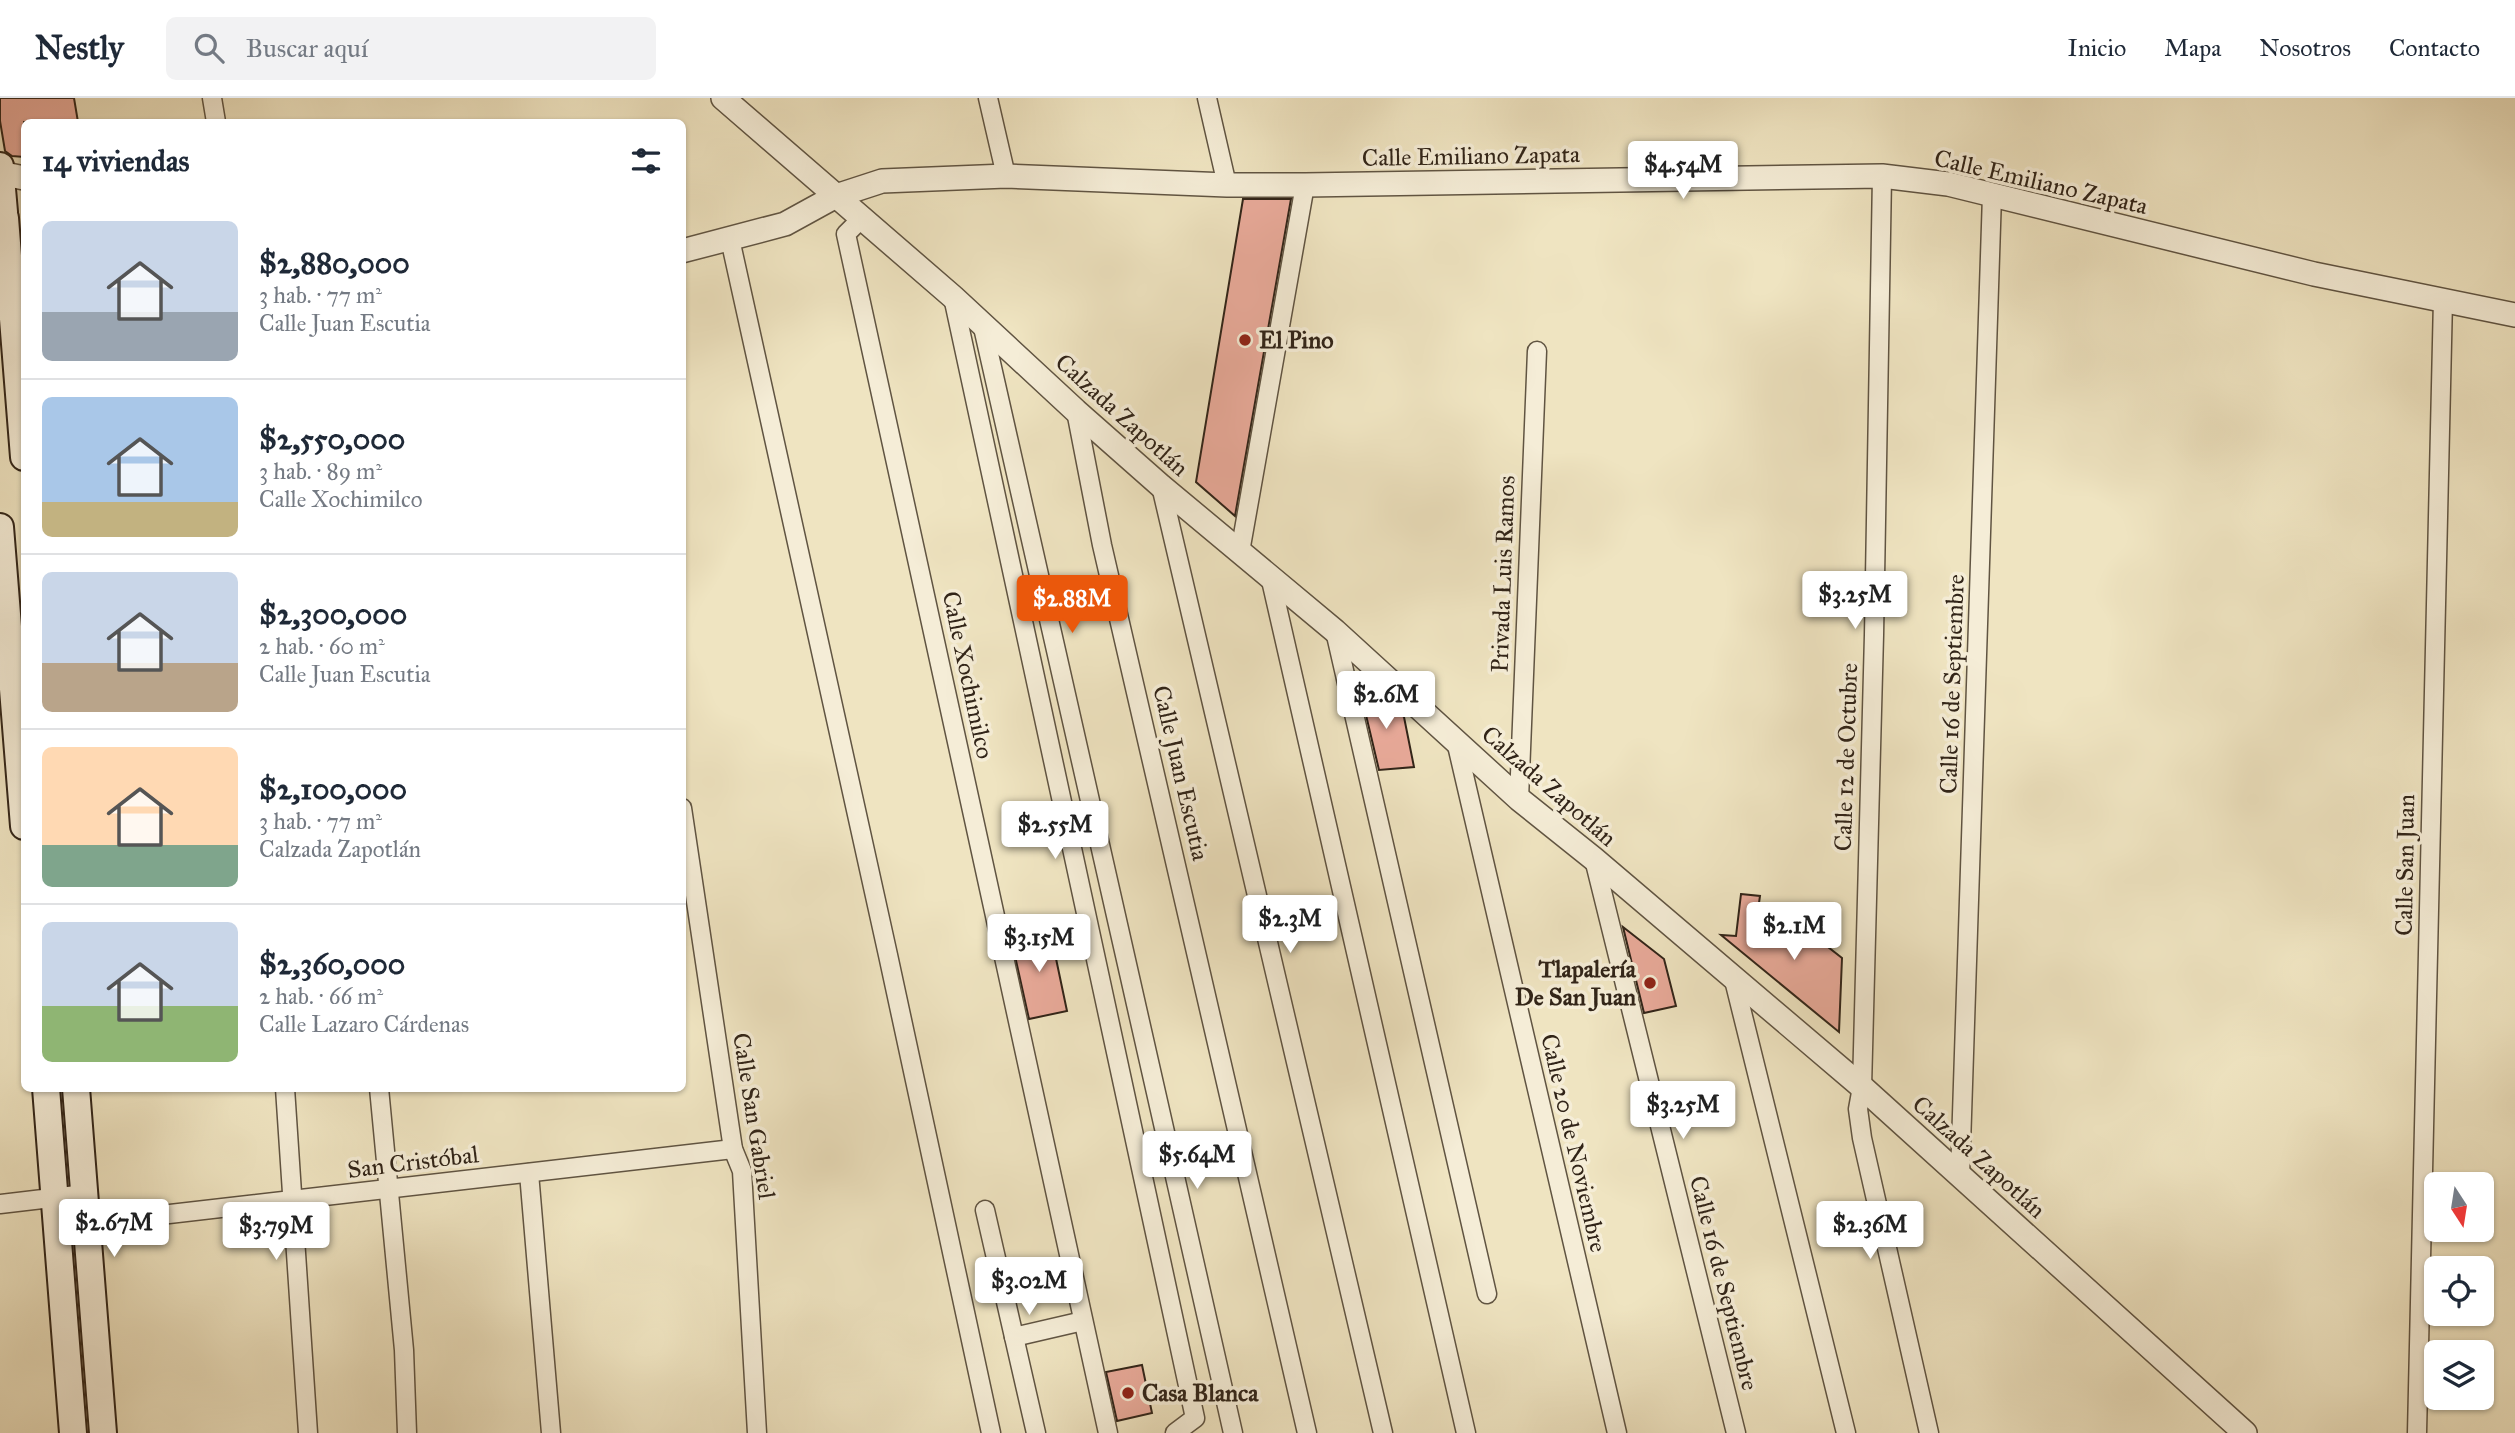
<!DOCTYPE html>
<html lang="es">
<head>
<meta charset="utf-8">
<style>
	:root { --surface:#fff; --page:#f2f2f3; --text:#1f2937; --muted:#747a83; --line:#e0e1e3; --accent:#ea580c }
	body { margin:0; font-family:"IM FELL Great Primer",serif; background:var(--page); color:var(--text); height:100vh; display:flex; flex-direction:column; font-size:26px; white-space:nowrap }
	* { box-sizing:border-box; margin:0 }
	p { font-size:23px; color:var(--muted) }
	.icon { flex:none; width:38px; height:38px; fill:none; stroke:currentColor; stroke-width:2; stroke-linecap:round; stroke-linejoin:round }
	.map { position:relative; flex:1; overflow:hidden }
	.drawer { position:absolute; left:21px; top:21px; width:665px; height:973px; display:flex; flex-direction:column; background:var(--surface); border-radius:10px; box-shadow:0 2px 5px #0004 }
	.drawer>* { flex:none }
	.needle { width:46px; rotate:168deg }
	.tools { position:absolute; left:2424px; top:1074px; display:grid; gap:14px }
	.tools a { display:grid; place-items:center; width:70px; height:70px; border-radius:10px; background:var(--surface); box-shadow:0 2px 5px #0004; font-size:35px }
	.price { position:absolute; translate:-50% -60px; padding:0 16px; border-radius:7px; background:#fff; color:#222; font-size:23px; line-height:46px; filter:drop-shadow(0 2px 4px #0008) }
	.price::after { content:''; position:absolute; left:50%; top:42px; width:21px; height:16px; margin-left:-10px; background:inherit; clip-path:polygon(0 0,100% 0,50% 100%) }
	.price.selected { background:var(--accent); color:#fff }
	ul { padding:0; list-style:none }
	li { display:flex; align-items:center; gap:21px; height:175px; padding:0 21px }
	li+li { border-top:2px solid var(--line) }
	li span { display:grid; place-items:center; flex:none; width:196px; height:140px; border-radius:10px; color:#555 }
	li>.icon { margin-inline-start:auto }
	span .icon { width:84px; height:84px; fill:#fffc; stroke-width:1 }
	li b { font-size:30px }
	h2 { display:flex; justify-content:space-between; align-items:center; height:84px; padding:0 21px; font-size:30px }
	header { display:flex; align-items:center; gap:42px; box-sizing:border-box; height:98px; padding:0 35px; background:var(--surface); border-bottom:2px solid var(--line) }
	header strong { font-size:33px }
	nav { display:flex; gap:38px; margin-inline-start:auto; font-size:24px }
	.search { width:490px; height:63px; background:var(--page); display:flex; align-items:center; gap:18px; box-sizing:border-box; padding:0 24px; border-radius:10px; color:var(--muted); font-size:26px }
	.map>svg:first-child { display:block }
</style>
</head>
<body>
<header>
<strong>Nestly</strong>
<div class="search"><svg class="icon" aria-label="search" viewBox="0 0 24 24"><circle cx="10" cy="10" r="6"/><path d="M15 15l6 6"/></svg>Buscar aquí</div>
<nav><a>Inicio</a><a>Mapa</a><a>Nosotros</a><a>Contacto</a></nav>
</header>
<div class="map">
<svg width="2515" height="1335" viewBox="0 0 2515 1335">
	<rect width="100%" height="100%" fill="#efe4c1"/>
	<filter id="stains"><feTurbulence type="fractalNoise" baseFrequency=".00286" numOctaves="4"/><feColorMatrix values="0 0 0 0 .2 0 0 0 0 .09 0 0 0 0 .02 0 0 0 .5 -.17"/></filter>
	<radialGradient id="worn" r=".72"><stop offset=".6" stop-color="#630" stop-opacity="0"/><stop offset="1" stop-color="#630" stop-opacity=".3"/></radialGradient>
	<!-- building -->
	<g fill="#e9aa9a" stroke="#312418" stroke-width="2">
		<polygon points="0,0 74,0 78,24 24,24 24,59 12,58 5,53 0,23"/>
		<polygon points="1243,101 1291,101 1235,418 1196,384"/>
		<polygon points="1357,579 1404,619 1414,669 1379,672"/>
		<polygon points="1741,796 1760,798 1754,840 1790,843 1792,821 1842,860 1839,934 1721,837 1736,838"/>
		<polygon points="1623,829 1664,861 1676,908 1644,915"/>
		<polygon points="1050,832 1067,913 1029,921 1011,840"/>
		<polygon points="1142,1267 1152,1315 1117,1323 1106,1274"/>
	</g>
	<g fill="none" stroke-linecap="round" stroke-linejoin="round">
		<defs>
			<g id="minor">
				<polyline points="212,0 216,24"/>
				<polyline points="988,0 1006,78"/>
				<polyline points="1207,0 1227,87"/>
				<polyline points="1882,78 1874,537 1862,989 1858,1011 1862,1040 1929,1335"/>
				<polyline points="861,121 846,136 1108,1335"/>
				<polyline points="730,141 888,857 991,1335"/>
				<polyline points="953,199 1195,1320 1175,1335"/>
				<polyline points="982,225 1233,1335"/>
				<polyline points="1076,313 1102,447 1307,1335"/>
				<polyline points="1161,388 1383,1335"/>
				<polyline points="1240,454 1305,87"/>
				<polyline points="1270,478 1466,1335"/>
				<polyline points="1335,533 1487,1196"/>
				<polyline points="1456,643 1617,1335"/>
				<polyline points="1519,701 1537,253"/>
				<polyline points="682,710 733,1051 742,1073 757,1335"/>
				<polyline points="1594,761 1736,1335"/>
				<polyline points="1733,878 1846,1335"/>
				<polyline points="285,990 308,1335"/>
				<polyline points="379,990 404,1252 407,1335"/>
				<polyline points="529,1075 551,1335"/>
				<polyline points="1960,1078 1992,97"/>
				<polyline points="0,1106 85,1096"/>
				<polyline points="985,1112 1036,1335"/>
				<polyline points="57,1129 733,1051"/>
				<polyline points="1014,1239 1083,1223"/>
				<polyline points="2417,1335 2443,201"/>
			</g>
			<g id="tertiary">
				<polyline points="723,0 953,199 1076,313 1161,388 1335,533 1519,701 1594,761 1862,989 2245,1335"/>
				<polyline points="0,75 24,80"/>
				<polyline points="682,153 785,126 836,98 882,83 1006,78 1227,87 1305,87 1882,78 1948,86 2314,176 2515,217"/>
			</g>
			<g id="secondary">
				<polyline points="0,68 4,114"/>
				<polyline points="5,120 24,359"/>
				<polyline points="0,429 24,728"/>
				<polyline points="46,990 73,1335"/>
				<polyline points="76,990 103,1335"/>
			</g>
		</defs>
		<!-- minor casing -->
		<use href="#minor" stroke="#605442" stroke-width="21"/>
		<!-- tertiary casing -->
		<use href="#tertiary" stroke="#605442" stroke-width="26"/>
		<!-- secondary casing -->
		<use href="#secondary" stroke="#312418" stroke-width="30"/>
		<!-- minor -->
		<use href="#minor" stroke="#f5edd7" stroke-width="18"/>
		<!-- tertiary -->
		<use href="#tertiary" stroke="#f5edd7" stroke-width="23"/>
		<!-- secondary -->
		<use href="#secondary" stroke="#f5edd7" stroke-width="26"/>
	</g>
	<!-- markers -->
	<g fill="#8f2418" stroke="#f5edd7" stroke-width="2.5">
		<circle cx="1245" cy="242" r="7"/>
		<circle cx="1650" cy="885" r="7"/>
		<circle cx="1128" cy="1295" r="7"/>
	</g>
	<g text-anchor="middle" stroke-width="7" stroke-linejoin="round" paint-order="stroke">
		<!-- street labels -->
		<g font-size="24" fill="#312418" stroke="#f5edd7">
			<text transform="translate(1471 58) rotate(-1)" y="8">Calle Emiliano Zapata</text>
			<text transform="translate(2041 84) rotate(13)" y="8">Calle Emiliano Zapata</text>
			<text transform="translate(1122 317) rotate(42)" y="8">Calzada Zapotlán</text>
			<text transform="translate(1503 476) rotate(-88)" y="8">Privada Luis Ramos</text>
			<text transform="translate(968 577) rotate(78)" y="8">Calle Xochimilco</text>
			<text transform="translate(1952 586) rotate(-88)" y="8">Calle 16 de Septiembre</text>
			<text transform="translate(1846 659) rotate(-88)" y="8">Calle 12 de Octubre</text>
			<text transform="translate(1181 675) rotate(77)" y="8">Calle Juan Escutia</text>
			<text transform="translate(1549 688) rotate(41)" y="8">Calzada Zapotlán</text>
			<text transform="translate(2405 767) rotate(-89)" y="8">Calle San Juan</text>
			<text transform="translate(754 1018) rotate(81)" y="8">Calle San Gabriel</text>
			<text transform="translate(1574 1045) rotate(77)" y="8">Calle 20 de Noviembre</text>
			<text transform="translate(1979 1059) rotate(42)" y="8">Calzada Zapotlán</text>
			<text transform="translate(413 1064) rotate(-7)" y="8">San Cristóbal</text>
			<text transform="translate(1724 1185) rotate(76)" y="8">Calle 16 de Septiembre</text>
		</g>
		<!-- poi labels -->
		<g font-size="24" font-weight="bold" fill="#312418" stroke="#f5edd7" text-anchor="start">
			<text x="1259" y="250">El Pino</text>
			<text x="1636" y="879" text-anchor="end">Tlapalería<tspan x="1636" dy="28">De San Juan</tspan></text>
			<text x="1142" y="1303">Casa Blanca</text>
		</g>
	</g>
	<rect width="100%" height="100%" filter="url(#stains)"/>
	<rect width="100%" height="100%" fill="url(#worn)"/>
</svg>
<div class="tools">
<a><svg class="needle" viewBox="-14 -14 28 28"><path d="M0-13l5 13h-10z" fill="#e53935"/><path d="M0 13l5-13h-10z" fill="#747a83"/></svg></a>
<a><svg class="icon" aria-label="locate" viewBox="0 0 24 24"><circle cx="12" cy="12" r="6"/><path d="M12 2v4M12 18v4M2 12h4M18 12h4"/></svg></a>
<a><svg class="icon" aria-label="layers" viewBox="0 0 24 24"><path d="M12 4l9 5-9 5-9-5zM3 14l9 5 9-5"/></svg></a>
</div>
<b class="price" style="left:1683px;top:103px">$4.54M</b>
<b class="price" style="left:1855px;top:533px">$3.25M</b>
<b class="price selected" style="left:1072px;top:537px">$2.88M</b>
<b class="price" style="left:1386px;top:633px">$2.6M</b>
<b class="price" style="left:1055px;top:763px">$2.55M</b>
<b class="price" style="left:1290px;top:857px">$2.3M</b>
<b class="price" style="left:1794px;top:864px">$2.1M</b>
<b class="price" style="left:1039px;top:876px">$3.15M</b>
<b class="price" style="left:1683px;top:1043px">$3.25M</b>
<b class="price" style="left:1197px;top:1093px">$5.64M</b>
<b class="price" style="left:114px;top:1161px">$2.67M</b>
<b class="price" style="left:1870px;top:1163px">$2.36M</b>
<b class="price" style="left:276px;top:1164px">$3.79M</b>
<b class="price" style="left:1029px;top:1219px">$3.02M</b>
<section class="drawer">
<h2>14 viviendas<svg class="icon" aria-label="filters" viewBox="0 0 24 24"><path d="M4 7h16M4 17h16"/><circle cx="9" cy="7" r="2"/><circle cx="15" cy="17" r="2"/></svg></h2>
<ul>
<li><span style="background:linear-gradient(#c9d6e8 65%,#9aa5b1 0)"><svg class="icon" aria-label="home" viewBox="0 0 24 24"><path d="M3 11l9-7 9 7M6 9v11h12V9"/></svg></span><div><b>$2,880,000</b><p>3 hab. · 77 m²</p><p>Calle Juan Escutia</p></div></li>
<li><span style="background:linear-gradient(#a9c7e8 75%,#c2b280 0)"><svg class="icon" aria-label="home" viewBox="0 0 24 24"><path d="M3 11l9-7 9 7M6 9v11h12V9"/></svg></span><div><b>$2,550,000</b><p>3 hab. · 89 m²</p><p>Calle Xochimilco</p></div></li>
<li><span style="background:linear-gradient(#c9d6e8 65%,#b9a48a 0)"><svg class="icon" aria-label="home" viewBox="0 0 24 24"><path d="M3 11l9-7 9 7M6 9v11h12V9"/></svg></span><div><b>$2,300,000</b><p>2 hab. · 60 m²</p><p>Calle Juan Escutia</p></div></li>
<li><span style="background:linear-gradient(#ffd9b3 70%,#7fa58c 0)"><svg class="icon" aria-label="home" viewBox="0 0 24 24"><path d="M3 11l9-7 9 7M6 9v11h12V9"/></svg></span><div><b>$2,100,000</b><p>3 hab. · 77 m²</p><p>Calzada Zapotlán</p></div></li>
<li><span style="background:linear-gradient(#c9d6e8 60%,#8fb573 0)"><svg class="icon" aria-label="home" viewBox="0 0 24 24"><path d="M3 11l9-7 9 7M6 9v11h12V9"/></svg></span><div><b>$2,360,000</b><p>2 hab. · 66 m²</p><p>Calle Lazaro Cárdenas</p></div></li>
</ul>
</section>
</div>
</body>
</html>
